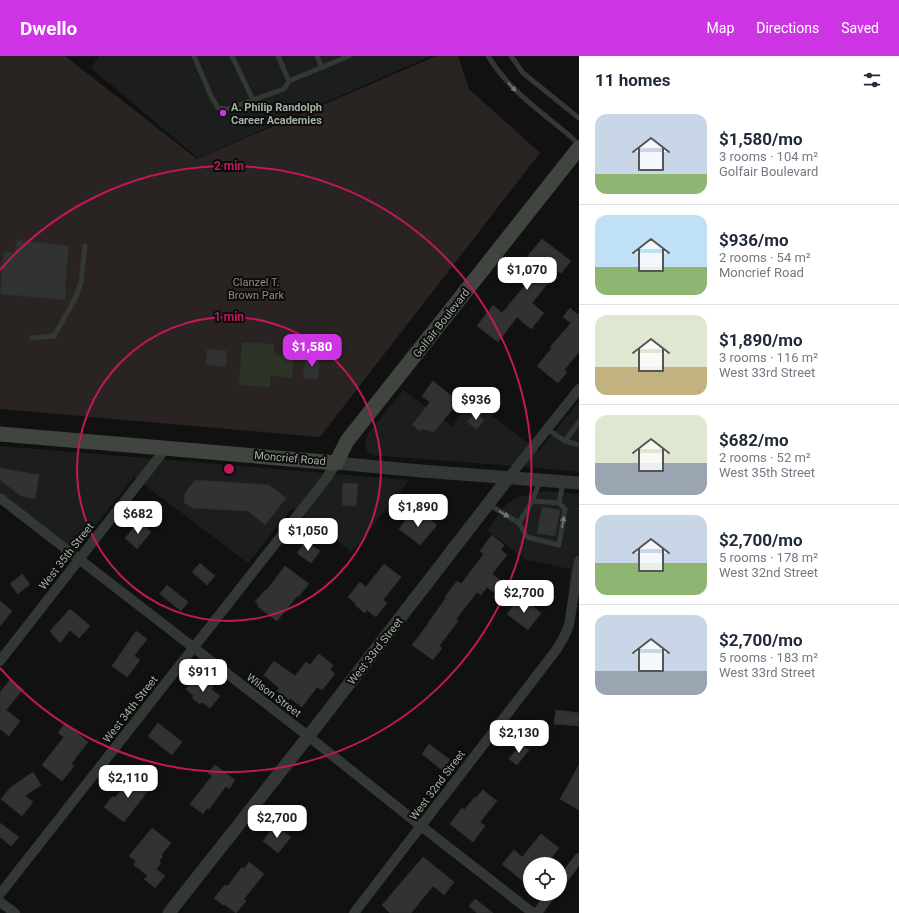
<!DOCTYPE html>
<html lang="en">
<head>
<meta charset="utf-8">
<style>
	:root { --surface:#fff; --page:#f2f2f3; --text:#1f2937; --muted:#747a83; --line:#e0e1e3; --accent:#cd35e4 }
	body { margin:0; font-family:Roboto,sans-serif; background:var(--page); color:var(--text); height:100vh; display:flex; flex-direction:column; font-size:15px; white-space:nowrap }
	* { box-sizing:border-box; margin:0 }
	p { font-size:13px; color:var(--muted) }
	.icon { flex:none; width:22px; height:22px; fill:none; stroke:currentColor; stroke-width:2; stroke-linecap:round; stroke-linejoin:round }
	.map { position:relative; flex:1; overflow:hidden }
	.panel { display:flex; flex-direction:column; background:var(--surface); width:320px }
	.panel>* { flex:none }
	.buttons { position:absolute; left:523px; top:801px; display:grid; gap:8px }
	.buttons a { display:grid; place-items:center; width:44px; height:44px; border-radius:50%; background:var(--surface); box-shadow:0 2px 6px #0003; font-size:20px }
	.price { position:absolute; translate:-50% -34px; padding:0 9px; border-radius:8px; background:#fff; color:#222; font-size:13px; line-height:26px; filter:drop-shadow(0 1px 2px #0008) }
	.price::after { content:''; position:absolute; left:50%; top:24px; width:12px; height:9px; margin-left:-6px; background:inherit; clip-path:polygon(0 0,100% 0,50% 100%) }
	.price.active { background:var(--accent); color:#fff }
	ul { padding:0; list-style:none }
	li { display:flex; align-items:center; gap:12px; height:100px; padding:0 16px }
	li+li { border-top:1px solid var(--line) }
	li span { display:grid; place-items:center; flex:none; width:112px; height:80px; border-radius:12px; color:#555 }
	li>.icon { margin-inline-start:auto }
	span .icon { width:48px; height:48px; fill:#fffc; stroke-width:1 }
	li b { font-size:17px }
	h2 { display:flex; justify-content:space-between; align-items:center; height:48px; padding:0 16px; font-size:17px }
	header { display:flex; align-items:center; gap:24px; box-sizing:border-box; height:56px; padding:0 20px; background:var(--accent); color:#fff }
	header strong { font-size:19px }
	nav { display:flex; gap:22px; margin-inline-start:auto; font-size:14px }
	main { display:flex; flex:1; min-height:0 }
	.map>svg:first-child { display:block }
</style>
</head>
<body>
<header>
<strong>Dwello</strong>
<nav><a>Map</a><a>Directions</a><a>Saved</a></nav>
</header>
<main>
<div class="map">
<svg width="579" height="857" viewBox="0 0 579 857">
	<rect width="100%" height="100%" fill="#101110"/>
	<!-- built -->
	<g fill="#1c1e1d">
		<polygon points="99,0 431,0 198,102 91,12"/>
		<polygon points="483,331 503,346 492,360 539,395 579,345 579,416 527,411 372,399 367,395 365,386 367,379 403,334 452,370"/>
		<polygon points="0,390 409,424 352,496 292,452 248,507 134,421 76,494 0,436"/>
		<polygon points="544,435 579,438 579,537 568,535 571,513 526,504 487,474 506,449 515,442"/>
	</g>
	<!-- green -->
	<polygon fill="#292321" points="0,0 65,0 197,103 436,0 458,0 469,33 540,97 320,381 0,353"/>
	<!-- water -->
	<polygon fill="#2c3428" points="242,286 274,288 274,299 294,301 292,322 271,320 270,331 239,329"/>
	<!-- building -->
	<g fill="#303331" stroke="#2a2d2b">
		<polygon points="542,183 571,205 561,217 558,215 532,247 544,257 531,273 517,261 498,286 477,270 493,249 502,257 528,226 515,215"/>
		<polygon points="17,184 69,190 65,232 66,232 65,244 0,238 4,196 15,197"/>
		<polygon points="570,252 578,259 579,257 579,296 564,314 567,316 558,327 537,310 552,292 550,291 571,267 563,261"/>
		<polygon points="207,293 227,295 226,311 206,309"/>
		<polygon points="305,302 320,303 318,323 303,322"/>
		<polygon points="433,325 455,343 451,348 455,350 434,376 422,373 420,375 412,369 430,346 422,340"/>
		<polygon points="475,357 484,364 477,373 467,366"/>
		<polygon points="0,412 39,419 35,443 21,440 0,424"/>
		<polygon points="195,424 269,429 286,442 265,469 248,455 192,452 184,446 185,437"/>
		<polygon points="343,427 358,428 356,450 342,449"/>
		<polygon points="542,451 560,454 555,480 537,477"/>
		<polygon points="420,456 437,469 420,489 399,473 408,461 413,465"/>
		<polygon points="139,466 151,476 137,493 125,482"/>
		<polygon points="492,479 504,489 501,494 507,499 492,518 501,525 493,536 487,531 481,539 477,536 456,563 458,565 439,590 442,592 433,604 412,589 428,568 428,567 446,542 445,541 457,525 461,528 484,498 480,495"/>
		<polygon points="306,485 320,495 311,507 297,497"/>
		<polygon points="200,507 215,520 207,529 192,516"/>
		<polygon points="384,508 401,521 383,544 387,547 376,561 367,554 365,557 355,549 356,548 348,541 360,526 366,531"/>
		<polygon points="285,510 309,528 298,541 297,540 277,565 257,550 259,549 255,546 265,534 266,535"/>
		<polygon points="22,518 30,528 18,538 10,528"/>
		<polygon points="167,529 188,546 181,555 160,538"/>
		<polygon points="520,541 541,557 528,574 507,558"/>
		<polygon points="0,545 12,555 0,570"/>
		<polygon points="70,553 90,570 79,582 70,574 60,587 50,575"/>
		<polygon points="136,575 147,583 134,600 140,604 127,621 112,610"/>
		<polygon points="319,598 333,609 330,614 335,618 322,634 317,631 302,651 290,642 289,644 277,635 279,632 264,619 274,605 295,620 306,606 310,609"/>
		<polygon points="196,621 203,627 205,625 213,631 211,633 220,640 210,652 202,646 200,648 192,642 194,640 186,633"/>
		<polygon points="10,624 23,633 6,654 20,665 9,680 0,673 0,636"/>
		<polygon points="556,654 579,657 579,670 554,668"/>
		<polygon points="65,667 88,686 71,708 74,710 62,725 42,709 64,681 58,677"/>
		<polygon points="158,667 182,686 172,699 148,680"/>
		<polygon points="429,688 450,704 442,714 422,698"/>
		<polygon points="521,688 529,694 517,709 509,703"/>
		<polygon points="215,709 235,724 229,733 226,730 209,753 207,752 203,758 190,748 212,720 208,717"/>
		<polygon points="579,709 579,754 560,743"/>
		<polygon points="33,716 41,729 25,740 33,746 22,760 1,743 10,732"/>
		<polygon points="133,719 150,732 124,766 104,751 113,740 115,742"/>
		<polygon points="483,734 497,745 480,766 485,770 473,786 450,768 462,752 464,754 475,741 476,742"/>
		<polygon points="0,767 19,781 11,790 0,781"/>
		<polygon points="275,769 291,781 278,797 263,785"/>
		<polygon points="152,772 171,787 161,799 163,800 159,805 161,807 156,813 165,820 155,832 144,823 148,820 134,809 136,805 129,800"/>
		<polygon points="541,778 559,792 546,808 530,808 530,831 502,808 514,794 522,801"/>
		<polygon points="423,801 454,826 444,839 433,830 411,857 390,857 382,849"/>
		<polygon points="249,806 264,818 244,843 246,845 236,857 224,848 223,849 214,842 225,829 228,830 242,811 244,813"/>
		<polygon points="475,843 493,857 477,857 469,850"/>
	</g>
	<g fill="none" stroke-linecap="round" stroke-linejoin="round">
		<!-- service -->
		<g stroke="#333834" stroke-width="5">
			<polyline points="194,0 211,40 218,52 228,53 284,33 289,25 278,0"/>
			<polyline points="232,0 253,44"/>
			<polyline points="317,0 322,12"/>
			<path d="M488,0C511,38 547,59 579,88"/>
			<polyline points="511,0 523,17 579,62"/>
			<polyline points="289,25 349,0"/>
			<polyline points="32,282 54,280 75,243 81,227 85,190"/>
			<polyline points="547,373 565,385 579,366"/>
			<polyline points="565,385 579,389"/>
			<polyline points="559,447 563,426"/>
			<polyline points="488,448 519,467 527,481 559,489 565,453 559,447 532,445"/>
			<polyline points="519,467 532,445 540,425"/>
		</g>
		<!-- minor -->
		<g stroke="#333834" stroke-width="10">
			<polyline points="509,421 579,333"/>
			<polyline points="0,442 308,680 421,770 533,857"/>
			<polyline points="0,605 166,392"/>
			<polyline points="560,827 579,802"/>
			<polyline points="0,838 326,423 336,407"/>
			<polyline points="0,846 15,857"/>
			<polyline points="354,857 557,593 564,581 569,569 579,505"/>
			<polyline points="537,857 551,838"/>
		</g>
		<!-- tertiary -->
		<g stroke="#333834" stroke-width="13">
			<polyline points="336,407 421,415 579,427"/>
			<polyline points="169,857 318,668 509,421"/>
		</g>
		<!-- secondary -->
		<polyline stroke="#40463f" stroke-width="15" points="0,378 336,407 347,385 579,92"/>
	</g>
	<!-- one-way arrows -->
	<defs><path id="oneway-solid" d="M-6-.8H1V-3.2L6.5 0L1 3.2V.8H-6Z"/></defs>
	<g fill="#717b70">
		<use href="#oneway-solid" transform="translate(512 31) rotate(48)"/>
		<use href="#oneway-solid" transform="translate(504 458) rotate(32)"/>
		<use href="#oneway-solid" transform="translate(563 466) rotate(-80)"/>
	</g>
	<!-- distance rings -->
	<g fill="none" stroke="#c2185b" stroke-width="2">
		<circle cx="229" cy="413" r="152"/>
		<path d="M0 214A303 303 0 1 1 0 612"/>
	</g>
	<!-- markers -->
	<circle fill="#cd35e4" stroke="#0b0c0b" stroke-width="1.5" cx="223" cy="57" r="4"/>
	<g text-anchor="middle" stroke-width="4" stroke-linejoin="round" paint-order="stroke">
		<!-- poi labels -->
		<g font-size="11" font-weight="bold" fill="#a4b1a2" stroke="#0b0c0b" text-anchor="start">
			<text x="231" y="55">A. Philip Randolph<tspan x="231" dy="13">Career Academies</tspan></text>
		</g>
		<!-- park labels -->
		<g font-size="11" fill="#9b837a" stroke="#0b0c0b">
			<text x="256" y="230">Clanzel T.<tspan x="256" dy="13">Brown Park</tspan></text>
		</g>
		<!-- street labels -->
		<g font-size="11" fill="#a4b1a2" stroke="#0b0c0b">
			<text transform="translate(441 267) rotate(-52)" y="4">Golfair Boulevard</text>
			<text transform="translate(290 402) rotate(5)" y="4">Moncrief Road</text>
			<text transform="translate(66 500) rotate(-52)" y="4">West 35th Street</text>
			<text transform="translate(375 595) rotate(-52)" y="4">West 33rd Street</text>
			<text transform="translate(274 639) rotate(37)" y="4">Wilson Street</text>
			<text transform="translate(130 653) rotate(-52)" y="4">West 34th Street</text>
			<text transform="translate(437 729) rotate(-53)" y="4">West 32nd Street</text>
		</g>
	</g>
	<circle cx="229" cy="413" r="6" fill="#c2185b" stroke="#0b0c0b" stroke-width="2"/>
	<g font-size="12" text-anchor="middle" font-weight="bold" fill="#c2185b" stroke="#0b0c0b" stroke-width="4" stroke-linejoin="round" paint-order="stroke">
		<text x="229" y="114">2 min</text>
		<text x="229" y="265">1 min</text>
	</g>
</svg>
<div class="buttons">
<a><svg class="icon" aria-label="locate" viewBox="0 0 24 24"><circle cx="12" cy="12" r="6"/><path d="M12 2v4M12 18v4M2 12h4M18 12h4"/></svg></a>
</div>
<b class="price" style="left:527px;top:235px">$1,070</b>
<b class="price active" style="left:312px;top:312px">$1,580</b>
<b class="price" style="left:476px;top:365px">$936</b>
<b class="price" style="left:418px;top:472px">$1,890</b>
<b class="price" style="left:138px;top:479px">$682</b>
<b class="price" style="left:308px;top:496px">$1,050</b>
<b class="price" style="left:524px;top:558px">$2,700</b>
<b class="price" style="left:203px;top:637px">$911</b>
<b class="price" style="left:519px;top:698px">$2,130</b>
<b class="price" style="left:128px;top:743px">$2,110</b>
<b class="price" style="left:277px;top:783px">$2,700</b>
</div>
<section class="panel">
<h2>11 homes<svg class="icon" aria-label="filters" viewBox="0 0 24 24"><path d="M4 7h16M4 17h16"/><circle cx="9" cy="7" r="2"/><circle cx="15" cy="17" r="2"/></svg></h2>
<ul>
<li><span style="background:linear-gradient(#c9d6e8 75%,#8fb573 0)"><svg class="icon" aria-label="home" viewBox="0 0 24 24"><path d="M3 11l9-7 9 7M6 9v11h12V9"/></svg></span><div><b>$1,580/mo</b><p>3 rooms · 104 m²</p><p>Golfair Boulevard</p></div></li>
<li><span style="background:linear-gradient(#bfe0f5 65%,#8fb573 0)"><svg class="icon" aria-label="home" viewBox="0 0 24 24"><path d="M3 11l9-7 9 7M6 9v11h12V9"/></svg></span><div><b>$936/mo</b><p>2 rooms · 54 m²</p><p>Moncrief Road</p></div></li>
<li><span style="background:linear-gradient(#dfe7d0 65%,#c2b280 0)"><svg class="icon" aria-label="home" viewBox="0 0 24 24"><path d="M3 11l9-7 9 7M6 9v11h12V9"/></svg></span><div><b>$1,890/mo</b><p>3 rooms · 116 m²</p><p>West 33rd Street</p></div></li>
<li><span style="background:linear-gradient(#dfe7d0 60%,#9aa5b1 0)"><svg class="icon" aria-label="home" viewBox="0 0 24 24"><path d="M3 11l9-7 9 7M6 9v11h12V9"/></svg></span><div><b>$682/mo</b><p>2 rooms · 52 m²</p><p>West 35th Street</p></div></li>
<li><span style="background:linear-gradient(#c9d6e8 60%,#8fb573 0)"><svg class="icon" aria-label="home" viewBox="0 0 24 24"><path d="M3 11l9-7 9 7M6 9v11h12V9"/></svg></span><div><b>$2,700/mo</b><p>5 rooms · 178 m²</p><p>West 32nd Street</p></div></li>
<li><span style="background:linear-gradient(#c9d6e8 70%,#9aa5b1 0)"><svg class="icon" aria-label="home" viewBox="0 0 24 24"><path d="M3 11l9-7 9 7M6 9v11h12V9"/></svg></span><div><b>$2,700/mo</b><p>5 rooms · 183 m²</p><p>West 33rd Street</p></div></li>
</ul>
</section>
</main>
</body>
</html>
